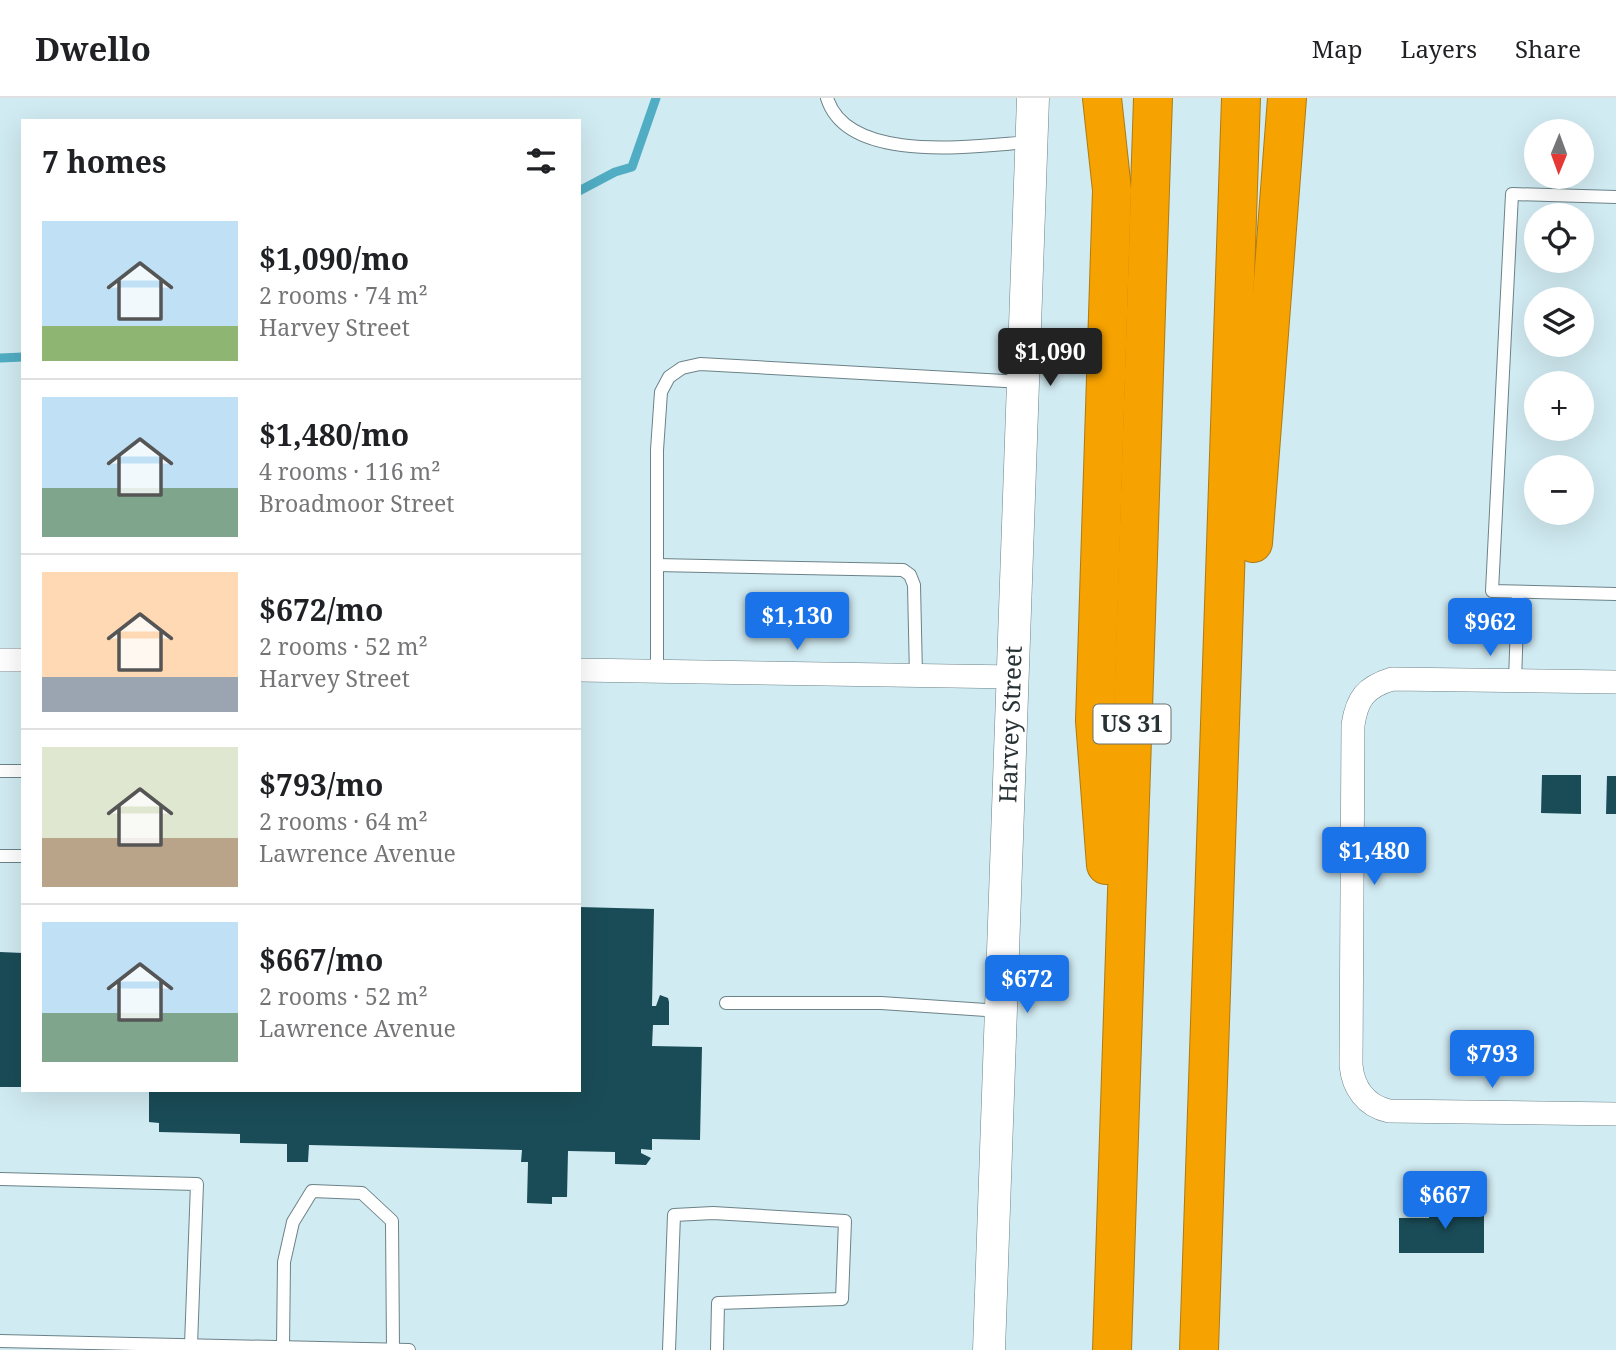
<!DOCTYPE html>
<html lang="en">
<head>
<meta charset="utf-8">
<style>
	:root { --surface:#fff; --page:#f6f6f6; --text:#202124; --muted:#757577; --line:#e0e0e0; --accent:#1a73e8 }
	body { margin:0; font-family:"Noto Serif",serif; background:var(--page); color:var(--text); height:100vh; display:flex; flex-direction:column; font-size:26px; white-space:nowrap }
	* { box-sizing:border-box; margin:0 }
	p { font-size:23px; color:var(--muted) }
	.icon { flex:none; width:38px; height:38px; fill:none; stroke:currentColor; stroke-width:2; stroke-linecap:round; stroke-linejoin:round }
	.map { position:relative; flex:1; overflow:hidden }
	.details { position:absolute; left:21px; top:21px; width:560px; height:973px; display:flex; flex-direction:column; background:var(--surface); border-radius:0px; box-shadow:0 7px 28px #0002 }
	.details>* { flex:none }
	.needle { width:46px; rotate:181deg }
	.fabs { position:absolute; left:1524px; top:21px; display:grid; gap:14px }
	.fabs a { display:grid; place-items:center; width:70px; height:70px; border-radius:50%; background:var(--surface); box-shadow:0 7px 28px #0002; font-size:35px }
	.price { position:absolute; translate:-50% -60px; padding:0 16px; border-radius:7px; background:var(--accent); color:#fff; font-size:23px; line-height:46px; filter:drop-shadow(0 2px 4px #0008) }
	.price::after { content:''; position:absolute; left:50%; top:42px; width:21px; height:16px; margin-left:-10px; background:inherit; clip-path:polygon(0 0,100% 0,50% 100%) }
	.price.current { background:#222; color:#fff }
	ul { padding:0; list-style:none }
	li { display:flex; align-items:center; gap:21px; height:175px; padding:0 21px }
	li+li { border-top:2px solid var(--line) }
	li span { display:grid; place-items:center; flex:none; width:196px; height:140px; border-radius:0px; color:#555 }
	li>.icon { margin-inline-start:auto }
	span .icon { width:84px; height:84px; fill:#fffc; stroke-width:1 }
	li b { font-size:30px }
	h2 { display:flex; justify-content:space-between; align-items:center; height:84px; padding:0 21px; font-size:30px }
	header { display:flex; align-items:center; gap:42px; box-sizing:border-box; height:98px; padding:0 35px; background:var(--surface); border-bottom:2px solid var(--line) }
	header strong { font-size:33px }
	nav { display:flex; gap:38px; margin-inline-start:auto; font-size:24px }
	.map>svg:first-child { display:block }
</style>
</head>
<body>
<header>
<strong>Dwello</strong>
<nav><a>Map</a><a>Layers</a><a>Share</a></nav>
</header>
<div class="map">
<svg width="1616" height="1252" viewBox="0 0 1616 1252">
	<rect width="100%" height="100%" fill="#d1ebf2"/>
	<g fill="none" stroke-linecap="round" stroke-linejoin="round">
		<!-- stream -->
		<g stroke="#51adc3" stroke-width="9">
			<polyline points="579,93 615,74 632,69 656,0"/>
			<polyline points="0,260 23,259"/>
		</g>
	</g>
	<!-- building -->
	<g fill="#1a4c57">
		<polygon points="1542,677 1581,677 1581,716 1541,715"/>
		<polygon points="1607,678 1616,678 1616,716 1606,716"/>
		<polygon points="579,809 654,811 652,908 656,908 660,897 668,900 669,904 669,927 653,927 652,948 702,949 700,1042 652,1041 652,1052 641,1051 641,1055 651,1060 646,1067 615,1066 615,1054 568,1053 567,1099 552,1099 552,1106 527,1105 528,1064 521,1064 522,1052 309,1047 308,1064 287,1064 287,1046 240,1045 240,1036 159,1034 159,1025 149,1024 149,992 579,992"/>
		<polygon points="0,854 23,855 23,989 0,989"/>
		<polygon points="1455,1105 1484,1105 1484,1155 1399,1155 1399,1120 1429,1120 1429,1112 1454,1113"/>
	</g>
	<g fill="none" stroke-linecap="round" stroke-linejoin="round">
		<defs>
			<g id="lane">
				<path d="M827,0C848,68 979,47 1032,44"/>
				<polyline points="1616,99 1512,96 1492,493 1616,496"/>
				<polyline points="657,467 903,472 910,477 914,487 916,578"/>
				<polyline points="657,573 657,352 661,294 669,279 682,270 700,266 1024,284"/>
				<polyline points="1515,583 1518,494"/>
				<polyline points="0,673 23,673"/>
				<polyline points="0,758 23,758"/>
				<polyline points="726,905 881,905 1001,913"/>
				<polyline points="0,1081 197,1086 191,1247"/>
				<polyline points="0,1243 409,1252"/>
				<polyline points="283,1248 284,1164 293,1124 312,1093 362,1095 392,1123 393,1251"/>
				<polyline points="669,1252 674,1117 713,1115 845,1123 842,1201 718,1205 717,1252"/>
			</g>
			<g id="street">
				<polyline points="0,562 23,562"/>
				<polyline points="579,572 1014,579"/>
				<path d="M1616,584L1392,581C1366,589 1357,600 1353,627L1351,967C1353,990 1366,1008 1389,1013L1616,1016"/>
			</g>
			<g id="secondary">
				<path id="s1" d="M989,1252L1033,0"/>
			</g>
			<g id="highway">
				<polyline points="1102,0 1112,92 1095,623 1106,767"/>
				<polyline points="1253,445 1287,0"/>
				<polyline points="1112,1252 1153,0"/>
				<polyline points="1199,1252 1241,0"/>
			</g>
		</defs>
		<!-- lane casing -->
		<use href="#lane" stroke="#6b8288" stroke-width="14"/>
		<!-- street casing -->
		<use href="#street" stroke="#6b8288" stroke-width="24"/>
		<!-- secondary casing -->
		<use href="#secondary" stroke="#6b8288" stroke-width="33"/>
		<!-- highway casing -->
		<use href="#highway" stroke="#ae7b13" stroke-width="40"/>
		<!-- lane -->
		<use href="#lane" stroke="#fff" stroke-width="12"/>
		<!-- street -->
		<use href="#street" stroke="#fff" stroke-width="23"/>
		<!-- secondary -->
		<use href="#secondary" stroke="#fff" stroke-width="32"/>
		<!-- highway -->
		<use href="#highway" stroke="#f6a200" stroke-width="38"/>
	</g>
	<g text-anchor="middle" stroke-width="7" stroke-linejoin="round" paint-order="stroke">
		<!-- shield labels -->
		<rect fill="#fff" stroke="#687072" stroke-width="2" x="1093.5" y="606.5" width="77" height="39" rx="5"/>
		<g font-size="23" font-weight="bold" fill="#283235">
			<text x="1132" y="634">US 31</text>
		</g>
		<!-- street labels -->
		<g font-size="24" fill="#283235" stroke="#fff">
			<text dy="8" stroke="none"><textPath href="#s1" startOffset="626">Harvey Street</textPath></text>
		</g>
	</g>
</svg>
<div class="fabs">
<a><svg class="needle" viewBox="-14 -14 28 28"><path d="M0-13l5 13h-10z" fill="#e53935"/><path d="M0 13l5-13h-10z" fill="#757577"/></svg></a>
<a><svg class="icon" aria-label="locate" viewBox="0 0 24 24"><circle cx="12" cy="12" r="6"/><path d="M12 2v4M12 18v4M2 12h4M18 12h4"/></svg></a>
<a><svg class="icon" aria-label="layers" viewBox="0 0 24 24"><path d="M12 4l9 5-9 5-9-5zM3 14l9 5 9-5"/></svg></a>
<a>+</a>
<a>−</a>
</div>
<b class="price current" style="left:1050px;top:290px">$1,090</b>
<b class="price" style="left:797px;top:554px">$1,130</b>
<b class="price" style="left:1490px;top:560px">$962</b>
<b class="price" style="left:1374px;top:789px">$1,480</b>
<b class="price" style="left:1027px;top:917px">$672</b>
<b class="price" style="left:1492px;top:992px">$793</b>
<b class="price" style="left:1445px;top:1133px">$667</b>
<section class="details">
<h2>7 homes<svg class="icon" aria-label="filters" viewBox="0 0 24 24"><path d="M4 7h16M4 17h16"/><circle cx="9" cy="7" r="2"/><circle cx="15" cy="17" r="2"/></svg></h2>
<ul>
<li><span style="background:linear-gradient(#bfe0f5 75%,#8fb573 0)"><svg class="icon" aria-label="home" viewBox="0 0 24 24"><path d="M3 11l9-7 9 7M6 9v11h12V9"/></svg></span><div><b>$1,090/mo</b><p>2 rooms · 74 m²</p><p>Harvey Street</p></div></li>
<li><span style="background:linear-gradient(#bfe0f5 65%,#7fa58c 0)"><svg class="icon" aria-label="home" viewBox="0 0 24 24"><path d="M3 11l9-7 9 7M6 9v11h12V9"/></svg></span><div><b>$1,480/mo</b><p>4 rooms · 116 m²</p><p>Broadmoor Street</p></div></li>
<li><span style="background:linear-gradient(#ffd9b3 75%,#9aa5b1 0)"><svg class="icon" aria-label="home" viewBox="0 0 24 24"><path d="M3 11l9-7 9 7M6 9v11h12V9"/></svg></span><div><b>$672/mo</b><p>2 rooms · 52 m²</p><p>Harvey Street</p></div></li>
<li><span style="background:linear-gradient(#dfe7d0 65%,#b9a48a 0)"><svg class="icon" aria-label="home" viewBox="0 0 24 24"><path d="M3 11l9-7 9 7M6 9v11h12V9"/></svg></span><div><b>$793/mo</b><p>2 rooms · 64 m²</p><p>Lawrence Avenue</p></div></li>
<li><span style="background:linear-gradient(#bfe0f5 65%,#7fa58c 0)"><svg class="icon" aria-label="home" viewBox="0 0 24 24"><path d="M3 11l9-7 9 7M6 9v11h12V9"/></svg></span><div><b>$667/mo</b><p>2 rooms · 52 m²</p><p>Lawrence Avenue</p></div></li>
</ul>
</section>
</div>
</body>
</html>
